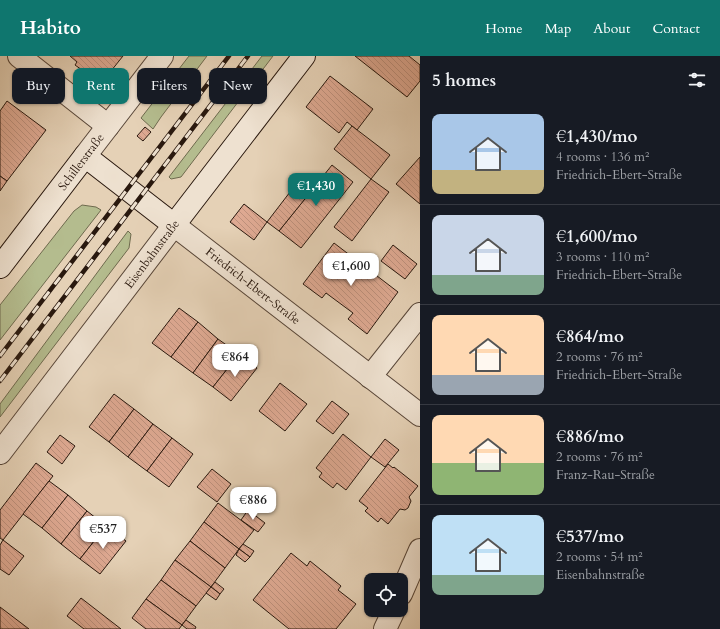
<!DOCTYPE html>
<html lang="en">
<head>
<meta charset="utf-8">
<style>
	:root { --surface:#171b24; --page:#20242c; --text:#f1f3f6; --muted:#9ea1a6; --line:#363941; --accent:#0f766e }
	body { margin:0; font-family:Cardo,serif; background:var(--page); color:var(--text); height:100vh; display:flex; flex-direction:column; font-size:15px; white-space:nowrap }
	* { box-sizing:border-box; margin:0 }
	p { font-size:13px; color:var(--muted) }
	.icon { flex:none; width:22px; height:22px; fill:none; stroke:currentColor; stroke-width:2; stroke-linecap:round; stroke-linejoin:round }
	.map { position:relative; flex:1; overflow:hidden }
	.sheet { display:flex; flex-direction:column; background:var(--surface); width:300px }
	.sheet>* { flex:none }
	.top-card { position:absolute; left:12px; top:12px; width:348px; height:36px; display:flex; gap:8px }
	.tools { position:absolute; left:364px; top:517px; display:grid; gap:8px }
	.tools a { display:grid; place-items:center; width:44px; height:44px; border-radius:8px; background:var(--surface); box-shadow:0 1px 3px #0004; font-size:20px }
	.price { position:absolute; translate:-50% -34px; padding:0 9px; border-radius:8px; background:#fff; color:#222; font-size:13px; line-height:26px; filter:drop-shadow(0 1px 2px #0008) }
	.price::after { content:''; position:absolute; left:50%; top:24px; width:12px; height:9px; margin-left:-6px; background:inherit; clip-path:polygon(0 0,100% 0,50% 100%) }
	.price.current { background:var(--accent); color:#fff }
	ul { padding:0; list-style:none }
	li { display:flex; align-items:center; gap:12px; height:100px; padding:0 12px }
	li+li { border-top:1px solid var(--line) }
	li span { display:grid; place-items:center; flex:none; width:112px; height:80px; border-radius:8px; color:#555 }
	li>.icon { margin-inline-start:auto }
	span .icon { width:48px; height:48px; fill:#fffc; stroke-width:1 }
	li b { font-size:17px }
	h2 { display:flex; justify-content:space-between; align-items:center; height:48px; padding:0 12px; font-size:17px }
	.pill { padding:0 14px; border-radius:8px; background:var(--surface); box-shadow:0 1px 3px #0004; font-size:14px; line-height:36px }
	.pill.current { background:var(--accent); color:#fff }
	header { display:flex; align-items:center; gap:24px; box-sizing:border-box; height:56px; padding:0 20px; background:var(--accent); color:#fff }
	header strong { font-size:19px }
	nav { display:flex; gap:22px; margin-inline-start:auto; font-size:14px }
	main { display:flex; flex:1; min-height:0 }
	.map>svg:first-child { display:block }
</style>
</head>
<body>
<header>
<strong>Habito</strong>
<nav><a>Home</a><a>Map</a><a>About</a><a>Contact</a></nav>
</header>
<main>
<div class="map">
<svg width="420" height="573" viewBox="0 0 420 573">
	<defs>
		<pattern id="building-back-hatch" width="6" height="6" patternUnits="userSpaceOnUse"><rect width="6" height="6" fill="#dea992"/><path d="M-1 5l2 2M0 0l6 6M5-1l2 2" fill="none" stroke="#be917d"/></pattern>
	</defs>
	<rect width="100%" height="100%" fill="#e5d1b6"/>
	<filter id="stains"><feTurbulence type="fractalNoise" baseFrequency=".005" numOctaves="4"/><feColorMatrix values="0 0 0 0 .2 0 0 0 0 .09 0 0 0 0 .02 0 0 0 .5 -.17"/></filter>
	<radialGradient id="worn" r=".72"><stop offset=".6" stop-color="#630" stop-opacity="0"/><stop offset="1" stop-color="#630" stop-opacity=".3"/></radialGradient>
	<!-- grass -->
	<g fill="#b4bc8e" stroke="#6e6a4e">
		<polygon points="189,0 207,0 161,61 153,73 141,62"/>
		<polygon points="262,0 273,0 181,121 171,123 169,121"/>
		<polygon points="82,149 96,151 101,154 0,284 0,249 74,155"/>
		<polygon points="128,175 131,178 129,192 0,361 0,348"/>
	</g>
	<!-- building -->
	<g fill="url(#building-back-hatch)" stroke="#29180e">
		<polygon points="70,0 123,0 103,25 91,16 89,19 75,9 77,6"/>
		<polygon points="355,0 409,0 420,9 420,25 407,41"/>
		<polygon points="330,20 373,53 357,74 347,66 339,77 306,51"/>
		<polygon points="7,45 46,74 7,125 0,120 0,55"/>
		<polygon points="352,70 390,99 371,123 334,93"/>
		<polygon points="145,71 151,76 143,85 137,80"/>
		<polygon points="420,101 420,148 396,128"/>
		<polygon points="332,109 353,126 301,192 279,175"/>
		<polygon points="0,120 7,125 0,135"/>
		<polygon points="300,123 313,133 279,175 267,166"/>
		<polygon points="371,123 389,136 352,185 334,171"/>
		<polygon points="244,148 267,166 254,184 230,166"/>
		<polygon points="334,187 398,236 367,278 348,263 353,257 326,237 322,242 303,228"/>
		<polygon points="393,189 417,208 405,223 381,205"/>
		<polygon points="179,252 198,266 171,301 152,287"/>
		<polygon points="198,266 218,283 193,317 171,301"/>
		<polygon points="218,283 239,298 213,331 193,317"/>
		<polygon points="239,298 257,312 231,345 213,331"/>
		<polygon points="280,327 307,348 285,375 259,355"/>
		<polygon points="114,338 134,353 109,386 89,371"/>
		<polygon points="332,345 349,358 333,378 316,365"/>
		<polygon points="134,353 153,368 128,401 109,386"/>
		<polygon points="153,368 172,382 147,415 128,401"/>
		<polygon points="343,378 371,401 346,434 337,427 333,432 319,421 322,417 316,412"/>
		<polygon points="60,379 75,390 62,408 47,396"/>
		<polygon points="172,382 193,398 169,431 147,415"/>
		<polygon points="385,383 399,394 385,411 371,401"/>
		<polygon points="36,407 53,420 3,484 0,482 0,454"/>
		<polygon points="388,408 393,412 394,411 418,430 409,441 411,445 408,452 405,454 400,453 388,468 381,462 378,466 365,455 368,452 359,445"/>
		<polygon points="212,413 231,428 217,446 197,431"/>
		<polygon points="49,425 68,439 42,472 23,458"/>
		<polygon points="68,439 87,455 61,488 42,472"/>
		<polygon points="218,447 254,474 239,493 204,466"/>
		<polygon points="248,454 265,467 258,476 241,464"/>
		<polygon points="87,455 106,470 80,503 61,488"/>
		<polygon points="204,466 239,493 225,512 190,485"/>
		<polygon points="106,470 126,485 100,518 80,503"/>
		<polygon points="3,484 24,500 9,519 0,513 0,489"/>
		<polygon points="190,485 225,512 211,531 175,504"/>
		<polygon points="243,488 254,495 250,501 239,493"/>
		<polygon points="239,493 250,501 245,506 236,499"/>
		<polygon points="291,497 307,510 310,505 341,530 338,534 356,548 336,573 289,573 253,544"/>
		<polygon points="175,504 211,531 196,550 161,524"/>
		<polygon points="161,524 196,550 182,569 146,543"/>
		<polygon points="215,526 224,533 220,538 211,531"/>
		<polygon points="211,531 220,538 216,544 206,537"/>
		<polygon points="81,542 121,573 84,573 67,560"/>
		<polygon points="146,543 182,569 179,573 146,573 132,562"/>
		<polygon points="0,551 29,573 0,573"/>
		<polygon points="186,564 196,571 195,573 187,573 182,569"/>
	</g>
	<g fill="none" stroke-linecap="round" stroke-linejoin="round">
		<defs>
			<g id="street">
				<polyline points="19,0 108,70"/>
				<polyline points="85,100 162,0"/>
				<polyline points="370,321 420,258"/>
				<polyline points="0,397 174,169 420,359"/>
				<polyline points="401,538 420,494"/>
				<polyline points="385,573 394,554"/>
			</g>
			<polyline id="secondary" points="0,211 85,100 174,169 304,0"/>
		</defs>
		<!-- street casing -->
		<use href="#street" stroke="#584638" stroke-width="24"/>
		<!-- secondary casing -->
		<use href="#secondary" stroke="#29180e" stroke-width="24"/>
		<!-- street -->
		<use href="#street" stroke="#eee1d0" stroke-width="22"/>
		<!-- secondary -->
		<use href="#secondary" stroke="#eee1d0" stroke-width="22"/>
		<defs>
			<g id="rail">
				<polyline points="0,300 229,0"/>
				<polyline points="0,325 248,0"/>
			</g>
		</defs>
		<!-- rail casing -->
		<use href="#rail" stroke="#29180e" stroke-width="4.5"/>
		<!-- rail -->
		<use href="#rail" stroke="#eee1d0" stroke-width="3" stroke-dasharray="9" stroke-linecap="butt"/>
	</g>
	<g text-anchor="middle" stroke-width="3" stroke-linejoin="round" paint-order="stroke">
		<!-- street labels -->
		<g font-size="12" fill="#29180e" stroke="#eee1d0">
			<text transform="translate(81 106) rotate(-53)" y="4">Schillerstraße</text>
			<text transform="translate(152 198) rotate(-53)" y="4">Eisenbahnstraße</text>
			<text transform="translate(253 230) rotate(38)" y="4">Friedrich-Ebert-Straße</text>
		</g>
	</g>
	<rect width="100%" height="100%" filter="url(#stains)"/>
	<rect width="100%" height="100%" fill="url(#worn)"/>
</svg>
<div class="tools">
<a><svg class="icon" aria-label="locate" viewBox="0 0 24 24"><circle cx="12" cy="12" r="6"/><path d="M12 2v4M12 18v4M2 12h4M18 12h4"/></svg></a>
</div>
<b class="price current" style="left:316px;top:151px">€1,430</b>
<b class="price" style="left:351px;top:231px">€1,600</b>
<b class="price" style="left:235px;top:322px">€864</b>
<b class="price" style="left:253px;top:465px">€886</b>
<b class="price" style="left:103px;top:494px">€537</b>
<div class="top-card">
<a class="pill">Buy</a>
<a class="pill current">Rent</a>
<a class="pill">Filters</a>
<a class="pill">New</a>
</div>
</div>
<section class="sheet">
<h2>5 homes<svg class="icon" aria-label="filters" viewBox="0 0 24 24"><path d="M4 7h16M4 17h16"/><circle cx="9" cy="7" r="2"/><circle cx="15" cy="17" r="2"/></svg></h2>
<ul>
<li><span style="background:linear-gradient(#a9c7e8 70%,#c2b280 0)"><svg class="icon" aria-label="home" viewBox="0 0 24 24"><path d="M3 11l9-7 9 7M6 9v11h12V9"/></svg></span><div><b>€1,430/mo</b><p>4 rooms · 136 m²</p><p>Friedrich-Ebert-Straße</p></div></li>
<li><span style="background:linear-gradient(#c9d6e8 75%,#7fa58c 0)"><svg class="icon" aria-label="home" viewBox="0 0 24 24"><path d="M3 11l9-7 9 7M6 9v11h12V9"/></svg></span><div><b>€1,600/mo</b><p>3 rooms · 110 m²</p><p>Friedrich-Ebert-Straße</p></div></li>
<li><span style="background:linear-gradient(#ffd9b3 75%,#9aa5b1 0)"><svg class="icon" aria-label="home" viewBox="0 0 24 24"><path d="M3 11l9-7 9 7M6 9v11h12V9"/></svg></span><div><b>€864/mo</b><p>2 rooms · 76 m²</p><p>Friedrich-Ebert-Straße</p></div></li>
<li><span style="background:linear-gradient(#ffd9b3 60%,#8fb573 0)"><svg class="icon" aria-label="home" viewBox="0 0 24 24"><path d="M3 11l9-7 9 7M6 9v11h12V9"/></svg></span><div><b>€886/mo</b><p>2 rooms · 76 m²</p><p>Franz-Rau-Straße</p></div></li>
<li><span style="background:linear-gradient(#bfe0f5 75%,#7fa58c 0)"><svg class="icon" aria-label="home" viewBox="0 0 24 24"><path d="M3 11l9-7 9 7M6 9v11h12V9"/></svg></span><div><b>€537/mo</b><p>2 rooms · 54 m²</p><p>Eisenbahnstraße</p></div></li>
</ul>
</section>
</main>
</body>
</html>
